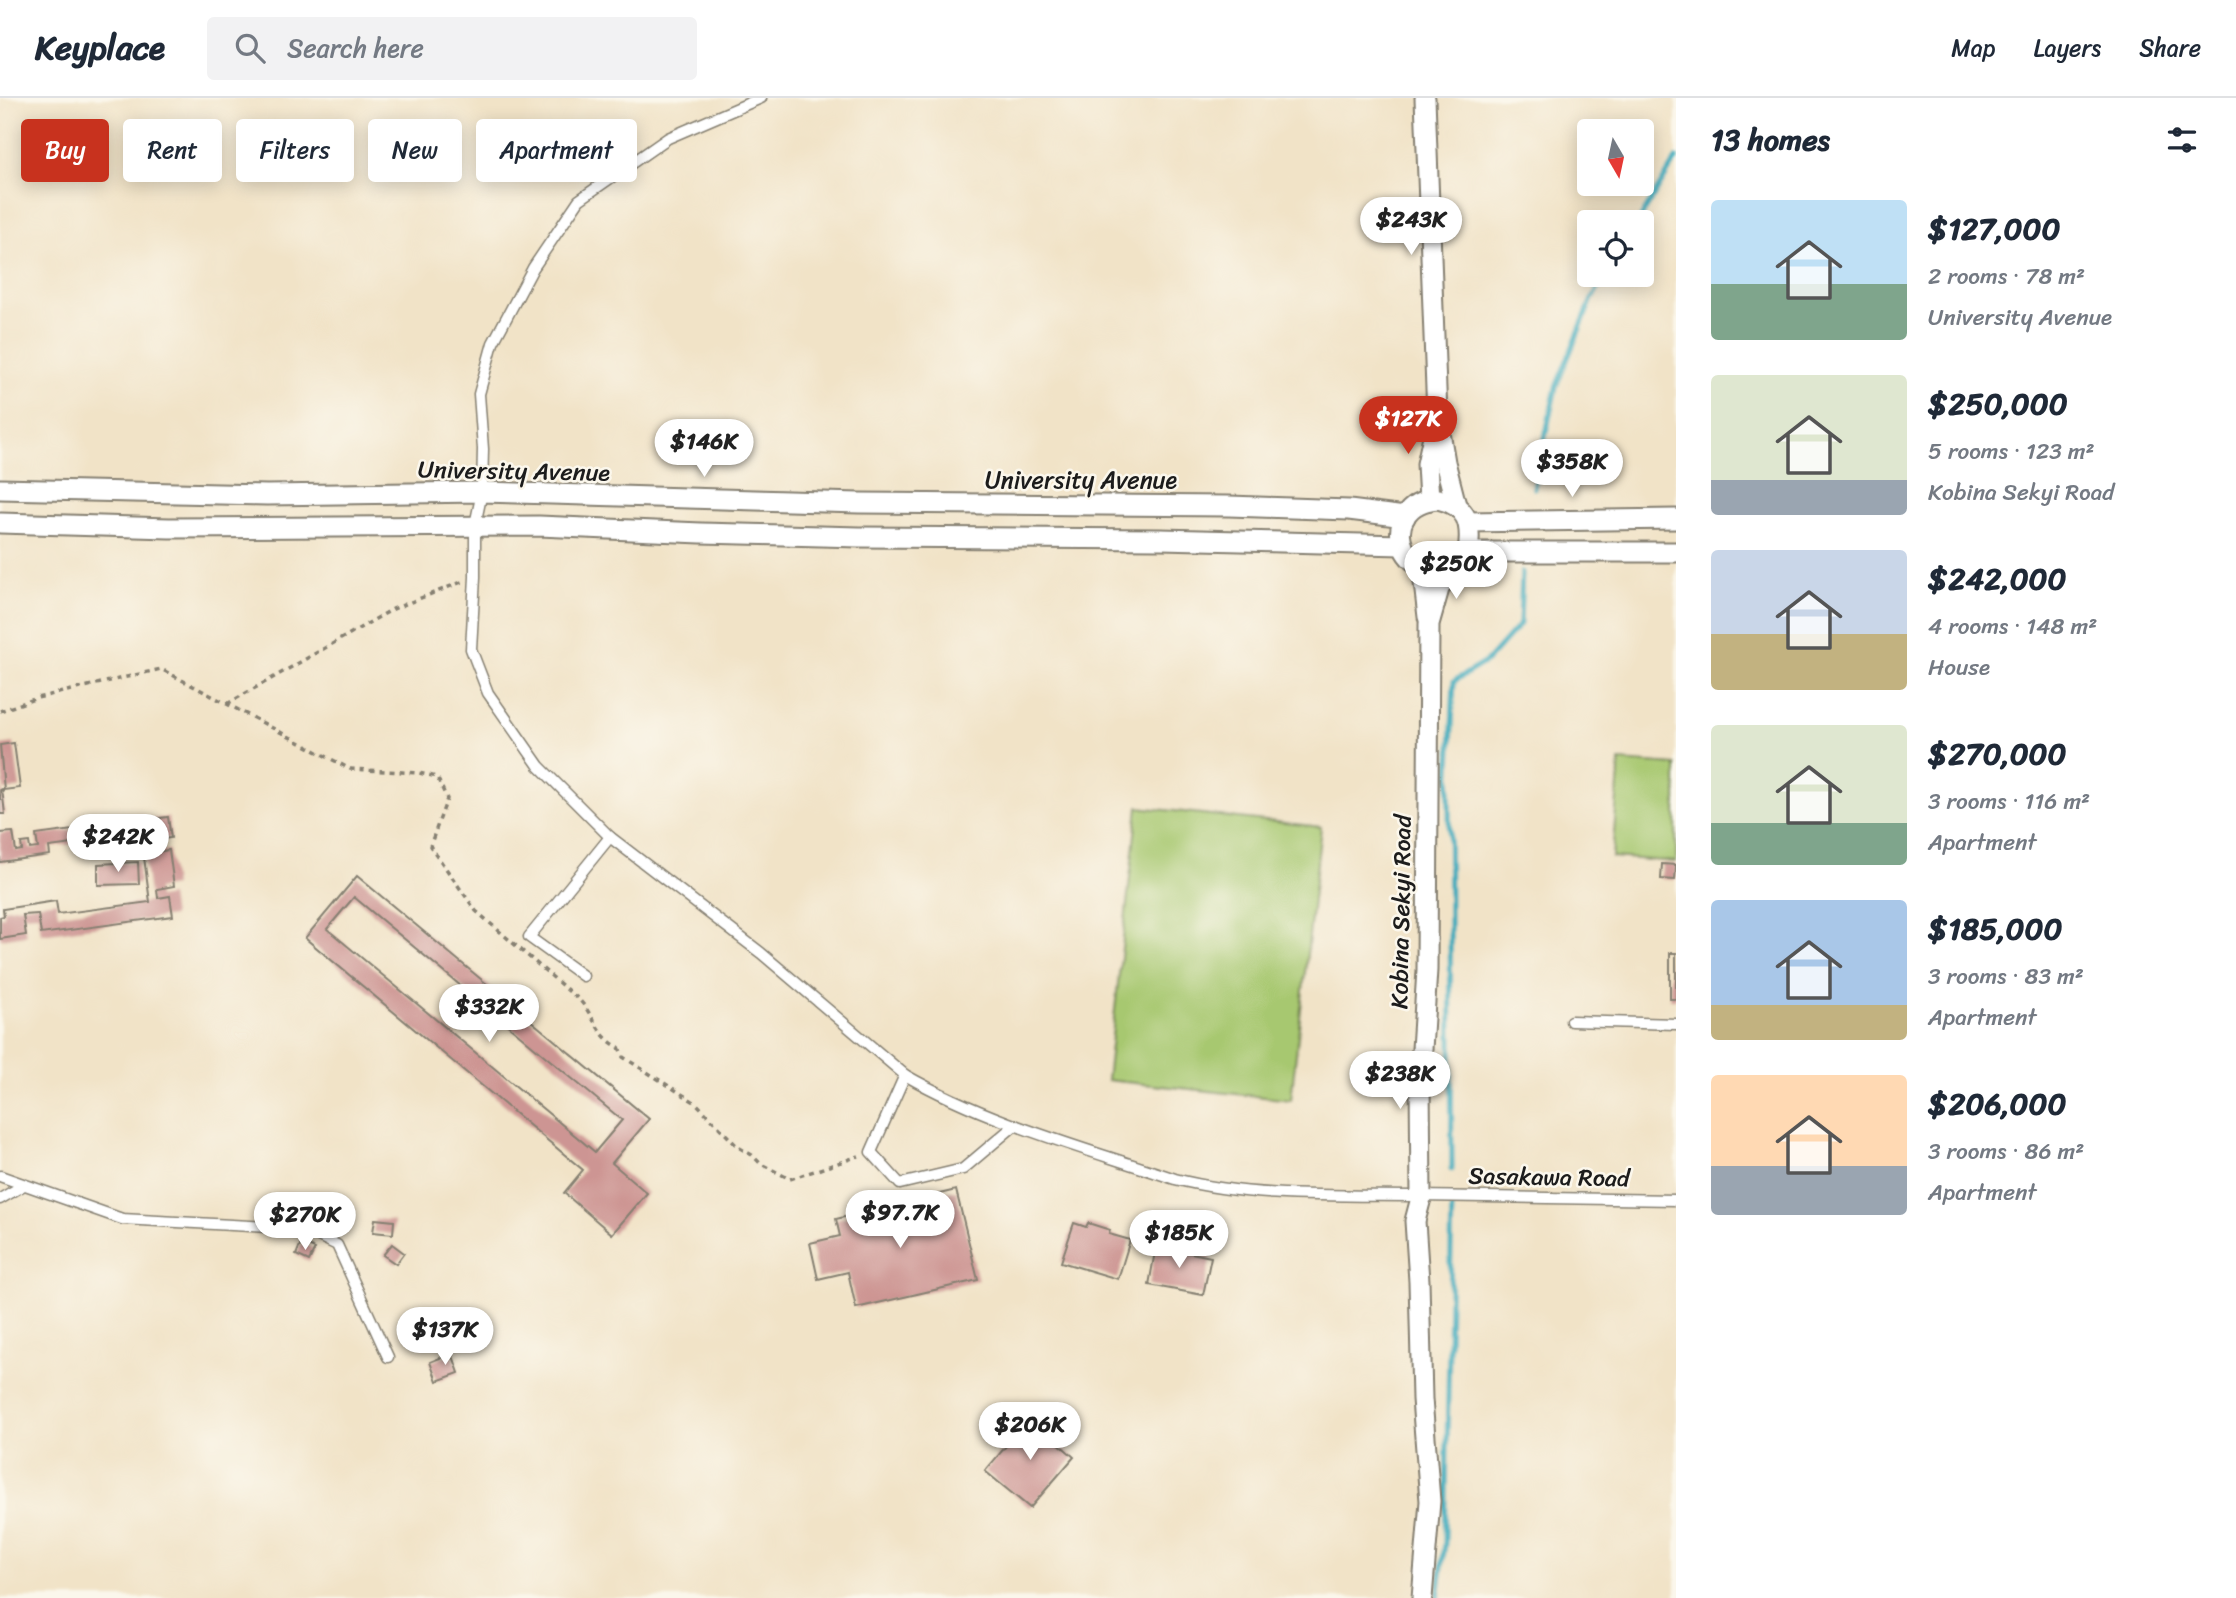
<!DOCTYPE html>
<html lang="en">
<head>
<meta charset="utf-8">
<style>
	:root { --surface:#fff; --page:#f2f2f3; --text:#1f2937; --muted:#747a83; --line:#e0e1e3; --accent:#c8321e }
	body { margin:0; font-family:Sriracha,sans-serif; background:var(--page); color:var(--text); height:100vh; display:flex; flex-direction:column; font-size:26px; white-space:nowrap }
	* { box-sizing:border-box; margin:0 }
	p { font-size:23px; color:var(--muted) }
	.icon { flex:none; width:38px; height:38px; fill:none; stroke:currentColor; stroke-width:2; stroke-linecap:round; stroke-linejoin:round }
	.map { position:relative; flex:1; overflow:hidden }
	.sheet { display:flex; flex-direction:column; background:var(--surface); width:560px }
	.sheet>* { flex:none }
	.top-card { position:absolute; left:21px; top:21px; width:665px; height:63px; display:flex; gap:14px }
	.needle { width:46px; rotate:171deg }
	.tools { position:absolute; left:1577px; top:21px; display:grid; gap:14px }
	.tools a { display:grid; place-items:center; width:77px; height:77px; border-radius:7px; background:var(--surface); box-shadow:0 4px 18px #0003; font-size:35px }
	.price { position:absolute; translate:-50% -60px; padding:0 16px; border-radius:24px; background:#fff; color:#222; font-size:23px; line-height:46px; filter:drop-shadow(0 2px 4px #0008) }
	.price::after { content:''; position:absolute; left:50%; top:42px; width:21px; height:16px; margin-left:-10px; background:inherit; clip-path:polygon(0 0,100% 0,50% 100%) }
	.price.current { background:var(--accent); color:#fff }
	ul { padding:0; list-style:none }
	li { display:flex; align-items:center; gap:21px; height:175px; padding:0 35px }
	li span { display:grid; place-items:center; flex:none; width:196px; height:140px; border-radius:7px; color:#555 }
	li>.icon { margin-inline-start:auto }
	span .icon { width:84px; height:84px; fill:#fffc; stroke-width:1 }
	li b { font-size:30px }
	h2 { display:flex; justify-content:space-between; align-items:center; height:84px; padding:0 35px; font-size:30px }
	.chip { padding:0 24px; border-radius:7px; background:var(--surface); box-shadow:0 4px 18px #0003; font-size:24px; line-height:63px }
	.chip.current { background:var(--accent); color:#fff }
	header { display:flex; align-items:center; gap:42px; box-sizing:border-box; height:98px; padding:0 35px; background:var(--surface); border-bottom:2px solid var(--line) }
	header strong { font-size:33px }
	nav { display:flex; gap:38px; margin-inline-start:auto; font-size:24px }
	.search { width:490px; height:63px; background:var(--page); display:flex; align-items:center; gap:18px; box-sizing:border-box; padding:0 24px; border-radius:7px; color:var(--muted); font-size:26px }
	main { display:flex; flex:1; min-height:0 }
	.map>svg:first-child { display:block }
</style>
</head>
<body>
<header>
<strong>Keyplace</strong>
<div class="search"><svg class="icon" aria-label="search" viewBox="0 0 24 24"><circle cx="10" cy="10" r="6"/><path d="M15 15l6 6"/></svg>Search here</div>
<nav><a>Map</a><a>Layers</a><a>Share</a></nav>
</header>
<main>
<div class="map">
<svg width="1676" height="1500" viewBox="0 0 1676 1500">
	<rect width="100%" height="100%" fill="#fbf7ec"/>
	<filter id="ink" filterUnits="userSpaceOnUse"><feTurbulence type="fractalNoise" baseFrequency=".0143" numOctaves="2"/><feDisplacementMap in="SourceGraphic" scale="14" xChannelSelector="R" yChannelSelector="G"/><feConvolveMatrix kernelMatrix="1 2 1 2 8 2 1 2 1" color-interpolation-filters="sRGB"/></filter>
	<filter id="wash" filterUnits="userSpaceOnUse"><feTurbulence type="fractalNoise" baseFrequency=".00686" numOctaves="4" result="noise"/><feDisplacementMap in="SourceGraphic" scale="28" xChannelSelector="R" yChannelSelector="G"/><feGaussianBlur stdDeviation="1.57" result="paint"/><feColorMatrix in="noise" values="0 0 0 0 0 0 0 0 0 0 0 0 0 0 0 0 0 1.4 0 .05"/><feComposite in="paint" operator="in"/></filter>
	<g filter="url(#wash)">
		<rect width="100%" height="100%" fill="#f1e3c7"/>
		<!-- green -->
		<g fill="#a7c870" stroke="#627246" stroke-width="2">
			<polygon points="1620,663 1676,667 1676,764 1612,759"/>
			<polygon points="1138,709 1321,729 1291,1002 1107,982"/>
		</g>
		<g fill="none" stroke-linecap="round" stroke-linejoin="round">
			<!-- stream -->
			<g stroke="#3daabc" stroke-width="5">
				<polyline points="1638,124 1676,61"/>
				<polyline points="1534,390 1556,289 1592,201 1606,177"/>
				<polyline points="1452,1071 1449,695 1454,583 1487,563 1520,526 1522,474"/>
				<polyline points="1438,1500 1445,1445 1452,1103"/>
			</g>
		</g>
		<g id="blocks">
			<!-- building -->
			<g fill="#cd9593" fill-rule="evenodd">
				<polygon points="14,645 20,690 4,692 0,647"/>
				<polygon points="2,691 5,716 0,716 0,692"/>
				<polygon points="168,719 171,740 154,742 156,754 169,752 174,788 157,791 158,800 170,798 173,818 41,836 38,816 23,817 26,837 0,841 0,819 4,818 3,811 56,803 58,816 150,804 141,737 49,749 50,757 0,764 0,735 13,734 16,753 22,752 21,745 29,744 30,751 38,750 36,737"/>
				<polygon points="138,764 139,786 98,787 98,766"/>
				<polygon points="1662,766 1676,767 1675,782 1661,781"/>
				<path d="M357,778L649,1021L612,1065L647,1095L612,1136L564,1095L583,1072L305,840ZM354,799L622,1022L595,1054L327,831Z"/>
				<rect x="1670" y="855" width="6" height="46"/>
				<polygon points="956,1092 978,1182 856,1210 848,1174 818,1181 810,1145 840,1138 836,1121"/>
				<polygon points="375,1121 394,1123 393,1136 373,1134"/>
				<polygon points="1074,1125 1086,1129 1088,1125 1110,1132 1109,1136 1130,1142 1118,1181 1061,1164"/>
				<polygon points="1144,1135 1156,1142 1151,1151 1141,1148"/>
				<polygon points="301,1145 315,1151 309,1163 296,1157"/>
				<polygon points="1165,1145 1186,1150 1186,1154 1211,1159 1203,1197 1149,1187 1156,1148 1164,1150"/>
				<polygon points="392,1146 404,1155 396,1166 383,1157"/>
				<polygon points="452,1255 459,1275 437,1283 430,1264"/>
				<polygon points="1039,1318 1054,1331 1049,1337 1074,1359 1030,1410 985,1373 1029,1321 1034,1325"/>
			</g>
		</g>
	</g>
	<g filter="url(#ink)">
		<use href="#blocks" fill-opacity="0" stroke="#868072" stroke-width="2"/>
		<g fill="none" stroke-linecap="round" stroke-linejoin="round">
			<defs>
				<g id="service">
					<path d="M761,0L668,40L579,102L533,170L493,245L479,296L483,351L482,394L475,427V479L471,551L488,595L539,668L610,739L761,855L905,977C989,1025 1084,1050 1175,1081C1253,1101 1339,1097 1419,1098C1505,1099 1590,1101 1676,1102"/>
					<polyline points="583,878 529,839 610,739"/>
					<polyline points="1571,923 1676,926"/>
					<polyline points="905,977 871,1054 900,1086 963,1071 1015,1027"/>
					<polyline points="0,1078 122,1121 286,1130 312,1135 337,1147 388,1259"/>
					<polyline points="0,1101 24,1087"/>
				</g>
				<g id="minor">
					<polyline points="1425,0 1437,317 1445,364 1456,407"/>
					<polyline points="0,391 267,397 482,394 859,405 1229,408 1349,412 1405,419"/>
					<path d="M1438,401C1468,408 1472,426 1468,454C1405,508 1369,406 1438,401Z"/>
					<polyline points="1429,402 1427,366 1435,329"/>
					<polyline points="1468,424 1676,421"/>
					<polyline points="0,425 169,430 539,428 701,435 859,439 1161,441 1402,447"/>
					<polyline points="1468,454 1676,454"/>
					<polyline points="1422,468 1428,519"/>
					<polyline points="1422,1500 1430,1403 1422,1301 1419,1183 1415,1123 1421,1100 1420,983 1427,872 1429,526 1439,491 1451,467"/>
				</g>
			</defs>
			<!-- service casing -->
			<use href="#service" stroke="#868072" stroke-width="13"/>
			<!-- minor casing -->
			<use href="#minor" stroke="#868072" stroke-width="23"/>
			<!-- path -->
			<g stroke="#868072" stroke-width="3.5" stroke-dasharray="5 5" stroke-linecap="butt">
				<polyline points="227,606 393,511 464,483"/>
				<path d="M0,613L37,600L161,571L350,671L419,675L437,679L447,701L430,748L476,813L572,896C592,908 595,939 619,949L623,959L696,1005L738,1049L752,1057L761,1066L790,1081L859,1058"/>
			</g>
			<!-- service -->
			<use href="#service" stroke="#fff" stroke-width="10"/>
			<!-- minor -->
			<use href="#minor" stroke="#fff" stroke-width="19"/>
		</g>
	</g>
	<g text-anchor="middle" stroke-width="5" stroke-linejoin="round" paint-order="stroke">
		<!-- street labels -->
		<g font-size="24" fill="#1c1c1c" stroke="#fbf7ec">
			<text transform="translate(514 373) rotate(1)" y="8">University Avenue</text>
			<text x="1081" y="390">University Avenue</text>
			<text transform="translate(1401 814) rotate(-89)" y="8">Kobina Sekyi Road</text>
			<text transform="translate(1549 1079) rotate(1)" y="8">Sasakawa Road</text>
		</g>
	</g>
</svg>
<div class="tools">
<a><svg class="needle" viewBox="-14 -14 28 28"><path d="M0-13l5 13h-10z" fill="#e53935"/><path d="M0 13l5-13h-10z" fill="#747a83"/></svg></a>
<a><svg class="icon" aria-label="locate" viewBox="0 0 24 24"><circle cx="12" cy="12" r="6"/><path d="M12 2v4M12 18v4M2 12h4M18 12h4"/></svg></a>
</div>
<b class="price" style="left:1411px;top:159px">$243K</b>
<b class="price current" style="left:1408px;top:358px">$127K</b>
<b class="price" style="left:704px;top:381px">$146K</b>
<b class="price" style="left:1572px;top:401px">$358K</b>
<b class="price" style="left:1456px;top:503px">$250K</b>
<b class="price" style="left:118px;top:776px">$242K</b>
<b class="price" style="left:489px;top:946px">$332K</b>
<b class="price" style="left:1400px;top:1013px">$238K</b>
<b class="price" style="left:900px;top:1152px">$97.7K</b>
<b class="price" style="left:305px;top:1154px">$270K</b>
<b class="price" style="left:1179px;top:1172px">$185K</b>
<b class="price" style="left:445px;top:1269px">$137K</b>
<b class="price" style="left:1030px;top:1364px">$206K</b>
<div class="top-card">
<a class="chip current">Buy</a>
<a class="chip">Rent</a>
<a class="chip">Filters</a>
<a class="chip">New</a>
<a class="chip">Apartment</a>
</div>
</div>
<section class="sheet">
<h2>13 homes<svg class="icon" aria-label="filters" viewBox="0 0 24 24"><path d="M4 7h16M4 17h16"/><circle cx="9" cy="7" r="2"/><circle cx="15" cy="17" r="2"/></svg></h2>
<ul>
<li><span style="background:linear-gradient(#bfe0f5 60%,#7fa58c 0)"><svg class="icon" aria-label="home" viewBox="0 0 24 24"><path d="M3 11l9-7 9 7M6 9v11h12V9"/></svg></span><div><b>$127,000</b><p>2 rooms · 78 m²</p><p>University Avenue</p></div></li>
<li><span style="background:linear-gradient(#dfe7d0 75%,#9aa5b1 0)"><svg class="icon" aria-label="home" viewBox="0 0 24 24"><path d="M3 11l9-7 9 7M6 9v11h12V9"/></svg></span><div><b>$250,000</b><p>5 rooms · 123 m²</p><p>Kobina Sekyi Road</p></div></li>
<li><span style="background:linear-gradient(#c9d6e8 60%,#c2b280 0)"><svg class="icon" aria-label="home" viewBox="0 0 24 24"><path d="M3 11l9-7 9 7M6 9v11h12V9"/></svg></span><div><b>$242,000</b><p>4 rooms · 148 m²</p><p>House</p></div></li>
<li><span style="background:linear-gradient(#dfe7d0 70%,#7fa58c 0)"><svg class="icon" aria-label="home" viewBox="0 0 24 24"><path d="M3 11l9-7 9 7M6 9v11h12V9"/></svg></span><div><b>$270,000</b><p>3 rooms · 116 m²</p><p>Apartment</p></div></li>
<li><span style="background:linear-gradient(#a9c7e8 75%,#c2b280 0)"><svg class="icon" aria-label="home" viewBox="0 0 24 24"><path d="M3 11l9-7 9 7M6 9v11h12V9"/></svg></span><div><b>$185,000</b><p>3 rooms · 83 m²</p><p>Apartment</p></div></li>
<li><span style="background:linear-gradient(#ffd9b3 65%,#9aa5b1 0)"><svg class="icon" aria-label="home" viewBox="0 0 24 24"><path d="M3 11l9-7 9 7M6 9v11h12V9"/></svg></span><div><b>$206,000</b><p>3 rooms · 86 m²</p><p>Apartment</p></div></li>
</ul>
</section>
</main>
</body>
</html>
